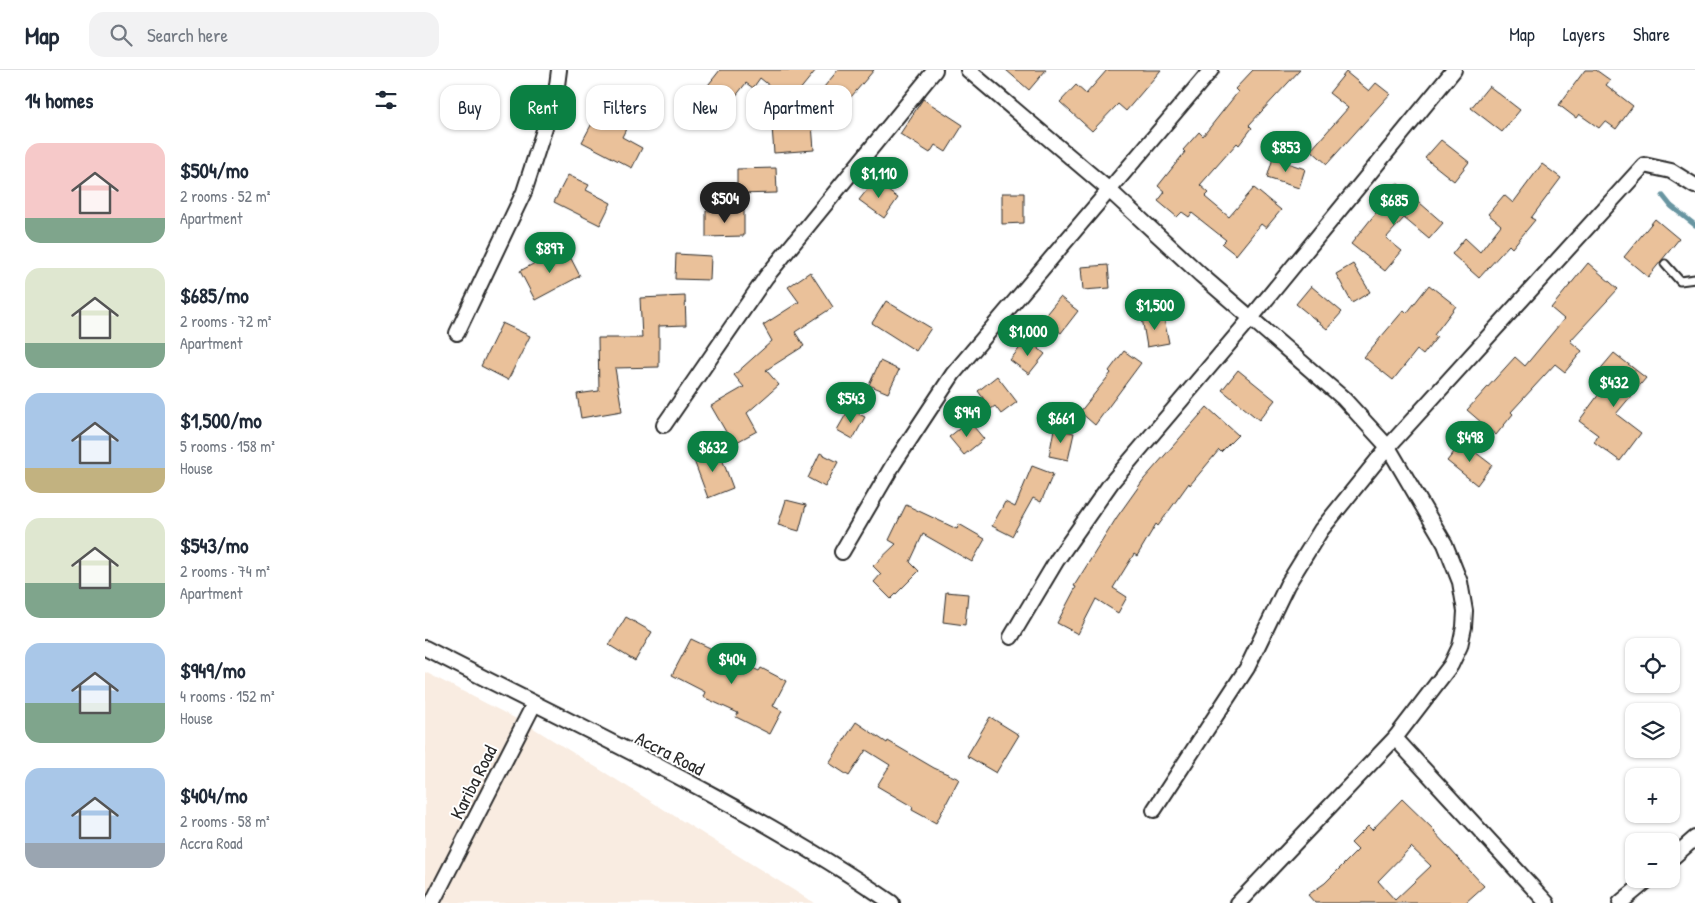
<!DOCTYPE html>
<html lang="en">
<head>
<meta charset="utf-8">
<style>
	:root { --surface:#fff; --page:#f2f2f3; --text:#1f2937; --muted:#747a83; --line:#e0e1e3; --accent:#0b8043 }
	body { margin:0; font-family:"Patrick Hand",sans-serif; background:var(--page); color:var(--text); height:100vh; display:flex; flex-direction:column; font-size:19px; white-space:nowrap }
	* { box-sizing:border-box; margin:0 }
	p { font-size:16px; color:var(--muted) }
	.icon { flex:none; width:28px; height:28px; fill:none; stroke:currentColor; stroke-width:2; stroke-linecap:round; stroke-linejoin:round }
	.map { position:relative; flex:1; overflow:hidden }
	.details { display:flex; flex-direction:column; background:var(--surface); width:425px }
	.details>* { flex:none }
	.guide { position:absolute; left:15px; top:15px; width:475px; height:45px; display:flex; gap:10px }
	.tools { position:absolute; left:1200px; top:568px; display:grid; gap:10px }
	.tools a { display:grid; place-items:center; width:55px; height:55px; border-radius:10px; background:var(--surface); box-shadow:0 1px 4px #0004; font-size:25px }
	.price { position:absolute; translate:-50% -42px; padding:0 11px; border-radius:18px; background:var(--accent); color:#fff; font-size:16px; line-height:32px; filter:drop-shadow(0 1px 2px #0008) }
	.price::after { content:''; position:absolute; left:50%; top:30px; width:15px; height:11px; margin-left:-8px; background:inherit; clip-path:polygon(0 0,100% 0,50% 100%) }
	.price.selected { background:#222; color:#fff }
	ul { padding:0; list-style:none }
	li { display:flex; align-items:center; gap:15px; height:125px; padding:0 25px }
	li span { display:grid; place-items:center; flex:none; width:140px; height:100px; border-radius:15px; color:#555 }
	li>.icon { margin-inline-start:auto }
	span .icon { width:60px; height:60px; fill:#fffc; stroke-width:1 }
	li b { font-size:21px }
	h2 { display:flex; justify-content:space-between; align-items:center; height:60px; padding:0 25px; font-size:21px }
	.pill { padding:0 18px; border-radius:15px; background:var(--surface); box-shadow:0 1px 4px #0004; font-size:18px; line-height:45px }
	.pill.selected { background:var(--accent); color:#fff }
	header { display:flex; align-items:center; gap:30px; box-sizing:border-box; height:70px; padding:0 25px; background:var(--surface); border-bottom:1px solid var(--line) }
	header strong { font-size:24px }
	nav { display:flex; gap:28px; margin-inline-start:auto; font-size:18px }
	.search { width:350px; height:45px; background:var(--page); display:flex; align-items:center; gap:12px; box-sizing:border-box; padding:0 18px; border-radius:15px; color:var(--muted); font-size:19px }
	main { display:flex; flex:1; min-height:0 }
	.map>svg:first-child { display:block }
</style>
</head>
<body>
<header>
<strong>Map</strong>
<div class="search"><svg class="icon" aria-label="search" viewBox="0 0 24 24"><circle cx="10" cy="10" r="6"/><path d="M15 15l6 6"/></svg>Search here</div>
<nav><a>Map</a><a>Layers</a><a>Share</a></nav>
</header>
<main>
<section class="details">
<h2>14 homes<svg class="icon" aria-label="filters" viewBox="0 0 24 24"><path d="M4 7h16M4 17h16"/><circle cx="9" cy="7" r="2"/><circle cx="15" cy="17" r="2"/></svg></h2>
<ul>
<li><span style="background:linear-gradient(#f6c9c9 75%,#7fa58c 0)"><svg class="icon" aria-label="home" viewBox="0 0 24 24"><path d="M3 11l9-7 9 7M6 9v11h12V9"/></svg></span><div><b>$504/mo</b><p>2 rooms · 52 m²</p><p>Apartment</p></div></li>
<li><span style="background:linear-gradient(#dfe7d0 75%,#7fa58c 0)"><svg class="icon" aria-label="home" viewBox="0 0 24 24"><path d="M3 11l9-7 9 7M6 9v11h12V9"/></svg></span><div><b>$685/mo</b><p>2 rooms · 72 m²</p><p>Apartment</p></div></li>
<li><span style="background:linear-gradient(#a9c7e8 75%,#c2b280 0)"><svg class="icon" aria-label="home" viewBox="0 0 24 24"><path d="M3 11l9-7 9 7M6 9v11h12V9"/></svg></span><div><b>$1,500/mo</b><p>5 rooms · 158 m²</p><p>House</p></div></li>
<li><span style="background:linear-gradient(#dfe7d0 65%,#7fa58c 0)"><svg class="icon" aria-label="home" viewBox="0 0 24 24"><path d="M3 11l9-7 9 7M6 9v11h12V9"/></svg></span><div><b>$543/mo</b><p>2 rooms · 74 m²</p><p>Apartment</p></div></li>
<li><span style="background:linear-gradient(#a9c7e8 60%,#7fa58c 0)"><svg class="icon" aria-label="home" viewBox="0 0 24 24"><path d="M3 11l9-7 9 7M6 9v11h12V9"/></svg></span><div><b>$949/mo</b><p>4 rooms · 152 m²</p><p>House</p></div></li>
<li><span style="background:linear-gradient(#a9c7e8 75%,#9aa5b1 0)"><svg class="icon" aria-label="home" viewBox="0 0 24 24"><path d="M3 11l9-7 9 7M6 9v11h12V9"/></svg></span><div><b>$404/mo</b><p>2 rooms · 58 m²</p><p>Accra Road</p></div></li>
</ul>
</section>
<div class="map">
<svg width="1270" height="833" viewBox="0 0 1270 833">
	<rect width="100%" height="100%" fill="#fff"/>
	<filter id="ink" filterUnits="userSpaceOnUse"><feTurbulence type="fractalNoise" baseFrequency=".02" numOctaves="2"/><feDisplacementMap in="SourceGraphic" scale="10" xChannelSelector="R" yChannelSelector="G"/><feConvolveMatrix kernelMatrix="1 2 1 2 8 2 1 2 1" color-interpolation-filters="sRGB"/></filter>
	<g filter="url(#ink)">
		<!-- built -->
		<polygon fill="#f9ece1" points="0,602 105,656 389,833 0,833"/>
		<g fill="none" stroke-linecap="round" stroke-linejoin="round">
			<!-- stream -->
			<polyline stroke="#6795a1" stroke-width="5" points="1238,126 1246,136 1270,155"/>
		</g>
		<!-- building -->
		<g fill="#eac19a" stroke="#2b2b2b" fill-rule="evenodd">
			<polygon points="295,0 391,0 365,32 335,8 328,18 321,13 303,36 280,19"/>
			<polygon points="413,0 449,0 420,34 399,17"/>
			<polygon points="581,0 621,0 604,20"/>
			<polygon points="682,0 736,0 701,41 693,34 667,61 635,32 651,15 661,24"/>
			<polygon points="828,0 875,0 824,55 827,58 814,75 812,73 775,115 784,123 780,127 804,147 829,118 856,140 841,158 836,154 811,185 797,174 801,170 767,143 764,147 757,142 752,147 733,131 740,122 733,116 760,82 758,80 774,62 778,66 813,22 810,19"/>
			<polygon points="1160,0 1171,0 1185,10 1181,15 1208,36 1191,59 1180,51 1174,58 1154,44 1151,48 1134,35"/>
			<polygon points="921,2 944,21 951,13 965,24 902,94 886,80 923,38 904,23"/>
			<polygon points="1064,16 1095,40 1077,62 1046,38"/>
			<polygon points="498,29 538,55 521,82 510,75 505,83 475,64"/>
			<polygon points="172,44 201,59 197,67 217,78 207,98 157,72"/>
			<polygon points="387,54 389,80 349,83 347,57"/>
			<polygon points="1016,70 1044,92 1029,111 1000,88"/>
			<polygon points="848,88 880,99 874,118 842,108"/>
			<polygon points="1117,94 1136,108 1106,148 1110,150 1087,178 1084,175 1054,208 1027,184 1040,168 1055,182 1076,155 1063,144 1079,125 1088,133"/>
			<polygon points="351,98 352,123 312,124 312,99"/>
			<polygon points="143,105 164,115 161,120 186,133 175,155 129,132"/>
			<polygon points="449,111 473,128 459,148 434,130"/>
			<polygon points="972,113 1018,153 1004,169 979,148 961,168 977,181 960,201 926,174 954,139 952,137"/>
			<polygon points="577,123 599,123 599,153 577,154"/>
			<polygon points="319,140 319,166 281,167 281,141"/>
			<polygon points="1230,149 1254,169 1223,207 1199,187"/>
			<polygon points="140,177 155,206 110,230 95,201"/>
			<polygon points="251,184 286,186 285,210 250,209"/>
			<polygon points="1163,193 1193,219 1145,271 1157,281 1140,302 1130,294 1086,342 1088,344 1071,365 1042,340 1090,287 1100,296 1139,249 1126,238"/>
			<polygon points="928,194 945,222 927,233 911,204"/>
			<polygon points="683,195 685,218 658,220 656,197"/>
			<polygon points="385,202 408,237 370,262 379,276 341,300 354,315 322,343 332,361 308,374 286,336 319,317 309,305 347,271 338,255 374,232 363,217"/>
			<polygon points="1004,215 1031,236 1009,265 1012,267 998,285 992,280 968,310 939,287 979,240 982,243"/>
			<polygon points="886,216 917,242 902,259 871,234"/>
			<polygon points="260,226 261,255 234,256 234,297 190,298 197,341 156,348 152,324 174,321 173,268 217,268 215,228"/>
			<polygon points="635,227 653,241 636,263 618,248"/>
			<polygon points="461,231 506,258 491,281 447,253"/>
			<polygon points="738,244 744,273 722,277 717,248"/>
			<polygon points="77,253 105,266 83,310 56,296"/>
			<polygon points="602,269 620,284 604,304 585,290"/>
			<polygon points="699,281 716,293 670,355 655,342 686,303 684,301"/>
			<polygon points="1189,283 1221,308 1191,344 1216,363 1195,391 1169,372 1173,365 1154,351 1183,312 1172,303"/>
			<polygon points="455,291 474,300 463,323 444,315"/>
			<polygon points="813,300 850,330 834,350 797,320"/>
			<polygon points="572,306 592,332 576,344 570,336 566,339 553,321"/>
			<polygon points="782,337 813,365 796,382 794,380 765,415 764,413 733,456 731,454 712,486 709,484 688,518 702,527 693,543 671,529 653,564 632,553 651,517 649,516 692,447 719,409"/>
			<polygon points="424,339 440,347 428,369 412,360"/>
			<polygon points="544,351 559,369 539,385 524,367"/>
			<polygon points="629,359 649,363 643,390 624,386"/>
			<polygon points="1037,372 1067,395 1052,415 1022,391"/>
			<polygon points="293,378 308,418 283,428 268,388"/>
			<polygon points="395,383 413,392 400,417 383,408"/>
			<polygon points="607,396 628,404 616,432 608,428 587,466 567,456 580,432 590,437"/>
			<polygon points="361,430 381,435 374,461 353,455"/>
			<polygon points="481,435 532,459 534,454 560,469 547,492 498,464 485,492 494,501 466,529 449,512 456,504 448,496 471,474 464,470"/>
			<polygon points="521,522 543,524 540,555 518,552"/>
			<polygon points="201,547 227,562 210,591 184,575"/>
			<polygon points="266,569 334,601 336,598 361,611 348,636 357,641 345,664 311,647 313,643 278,627 280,622 247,605"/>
			<polygon points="565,647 594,665 571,703 542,686"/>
			<polygon points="431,652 462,673 463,671 509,698 534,709 511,753 487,740 488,737 452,716 465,695 441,680 424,706 404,693"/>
			<path d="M977,729L1010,761L1009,762L1059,816L1040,833H890L883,825L900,813L933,780L926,773L943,756L947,760ZM986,777L1006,796L970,830L953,811Z"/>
		</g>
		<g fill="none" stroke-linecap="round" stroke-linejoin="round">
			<defs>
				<polyline id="service" points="1240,194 1255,211 1270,209"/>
				<g id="minor">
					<polyline points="543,0 683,119 776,205 918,328 963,377 1020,474 1035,512 1040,541 1039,557 1035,576 1026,595 970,668 813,833"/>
					<polyline points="32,263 99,122 131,23 134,0"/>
					<polyline points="239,355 341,207 510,0"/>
					<polyline points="417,482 468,395 528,304 786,0"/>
					<polyline points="586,567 632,490 686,413 826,248 1029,0"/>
					<path d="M0,578C157,659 321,733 467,833"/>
					<polyline points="970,668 1122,833"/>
					<polyline points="729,740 822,598 862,515 896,460 963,377 1219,95 1246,101 1270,116"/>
					<polyline points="1246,789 1270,768"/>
					<polyline points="7,833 109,634"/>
					<polyline points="1195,833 1224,809"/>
				</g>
			</defs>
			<!-- service casing -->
			<use href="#service" stroke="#2b2b2b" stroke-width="11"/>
			<!-- minor casing -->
			<use href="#minor" stroke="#2b2b2b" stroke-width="18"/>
			<!-- service -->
			<use href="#service" stroke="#fff" stroke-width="7"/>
			<!-- minor -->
			<use href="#minor" stroke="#fff" stroke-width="14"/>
		</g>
	</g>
	<g text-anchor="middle" stroke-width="4" stroke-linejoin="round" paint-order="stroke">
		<!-- street labels -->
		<g font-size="19" fill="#2b2b2b" stroke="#fff">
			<text transform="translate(245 683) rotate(27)" y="7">Accra Road</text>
			<text transform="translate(48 712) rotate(-63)" y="7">Kariba Road</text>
		</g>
	</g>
</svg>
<div class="tools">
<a><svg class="icon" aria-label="locate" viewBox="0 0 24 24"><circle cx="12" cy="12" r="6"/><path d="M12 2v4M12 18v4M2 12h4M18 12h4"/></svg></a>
<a><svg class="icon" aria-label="layers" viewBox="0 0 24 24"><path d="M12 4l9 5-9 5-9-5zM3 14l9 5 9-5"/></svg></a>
<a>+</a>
<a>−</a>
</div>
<b class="price" style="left:861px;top:103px">$853</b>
<b class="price" style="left:454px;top:129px">$1,110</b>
<b class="price selected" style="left:300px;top:154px">$504</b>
<b class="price" style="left:969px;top:156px">$685</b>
<b class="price" style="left:125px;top:204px">$897</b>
<b class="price" style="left:730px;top:261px">$1,500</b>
<b class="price" style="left:603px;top:287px">$1,000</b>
<b class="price" style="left:1189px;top:338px">$432</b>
<b class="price" style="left:426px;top:354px">$543</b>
<b class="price" style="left:542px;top:368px">$949</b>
<b class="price" style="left:636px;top:374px">$661</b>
<b class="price" style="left:1045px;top:393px">$498</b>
<b class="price" style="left:288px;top:403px">$632</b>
<b class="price" style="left:307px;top:615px">$404</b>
<div class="guide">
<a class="pill">Buy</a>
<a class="pill selected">Rent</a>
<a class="pill">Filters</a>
<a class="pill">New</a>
<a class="pill">Apartment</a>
</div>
</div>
</main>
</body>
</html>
